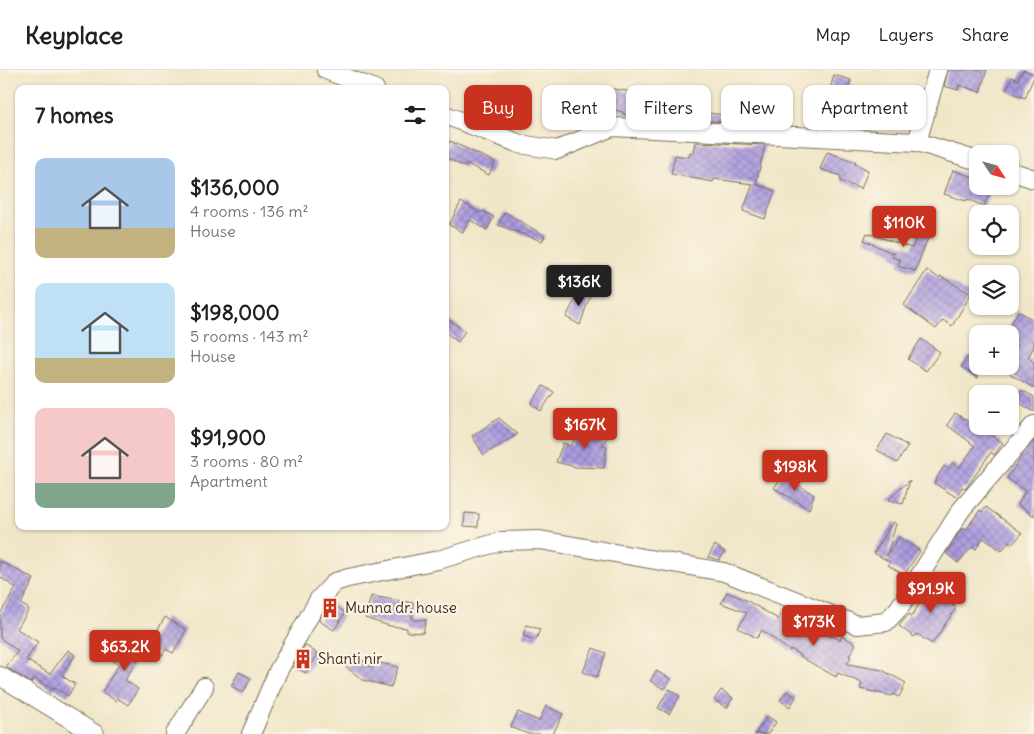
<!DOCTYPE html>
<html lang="en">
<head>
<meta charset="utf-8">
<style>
	:root { --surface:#fff; --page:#f6f6f6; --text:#202124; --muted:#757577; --line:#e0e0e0; --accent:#c8321e }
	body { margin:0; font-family:Delius,sans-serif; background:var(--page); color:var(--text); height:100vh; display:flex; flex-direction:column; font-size:19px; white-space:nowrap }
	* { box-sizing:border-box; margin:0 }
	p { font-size:16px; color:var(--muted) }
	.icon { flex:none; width:28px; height:28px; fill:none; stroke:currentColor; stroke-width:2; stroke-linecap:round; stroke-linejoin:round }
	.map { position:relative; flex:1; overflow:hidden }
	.panel { position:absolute; left:15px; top:15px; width:434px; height:445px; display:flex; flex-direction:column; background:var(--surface); border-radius:10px; box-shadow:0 1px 4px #0004 }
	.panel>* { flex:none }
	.hud { position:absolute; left:464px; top:15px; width:475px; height:45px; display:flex; gap:10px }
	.needle { width:32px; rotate:126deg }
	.buttons { position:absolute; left:969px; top:75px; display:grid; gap:10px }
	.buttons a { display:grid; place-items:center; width:50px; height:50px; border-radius:10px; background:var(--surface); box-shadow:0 1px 4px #0004; font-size:25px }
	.price { position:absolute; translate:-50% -42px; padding:0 11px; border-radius:5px; background:var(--accent); color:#fff; font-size:16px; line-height:32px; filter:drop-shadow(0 1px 2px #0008) }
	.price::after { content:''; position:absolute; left:50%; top:30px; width:15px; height:11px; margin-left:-8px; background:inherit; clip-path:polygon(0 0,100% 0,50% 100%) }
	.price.selected { background:#222; color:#fff }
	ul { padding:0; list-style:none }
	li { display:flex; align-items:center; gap:15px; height:125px; padding:0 20px }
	li span { display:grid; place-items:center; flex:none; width:140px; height:100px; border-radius:10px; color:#555 }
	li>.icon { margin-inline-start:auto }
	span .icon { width:60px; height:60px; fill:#fffc; stroke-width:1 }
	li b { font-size:21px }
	h2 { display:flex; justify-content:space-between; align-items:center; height:60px; padding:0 20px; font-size:21px }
	.tag { padding:0 18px; border-radius:10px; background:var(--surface); box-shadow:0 1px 4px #0004; font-size:18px; line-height:45px }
	.tag.selected { background:var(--accent); color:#fff }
	header { display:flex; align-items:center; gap:30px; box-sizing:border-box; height:70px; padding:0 25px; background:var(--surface); border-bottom:1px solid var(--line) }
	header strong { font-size:24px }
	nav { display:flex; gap:28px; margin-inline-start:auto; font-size:18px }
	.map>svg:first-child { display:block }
</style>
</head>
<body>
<header>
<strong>Keyplace</strong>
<nav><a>Map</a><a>Layers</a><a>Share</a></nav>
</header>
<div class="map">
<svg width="1034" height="664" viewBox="0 0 1034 664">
	<defs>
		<pattern id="building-cross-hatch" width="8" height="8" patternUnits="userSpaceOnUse" patternTransform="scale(1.25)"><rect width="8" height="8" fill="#ab9be0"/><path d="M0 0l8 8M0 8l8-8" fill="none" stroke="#8c7fb5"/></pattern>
	</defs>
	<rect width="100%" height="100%" fill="#fcf5e5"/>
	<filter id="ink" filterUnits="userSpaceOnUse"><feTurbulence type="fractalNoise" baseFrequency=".02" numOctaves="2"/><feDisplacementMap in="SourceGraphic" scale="10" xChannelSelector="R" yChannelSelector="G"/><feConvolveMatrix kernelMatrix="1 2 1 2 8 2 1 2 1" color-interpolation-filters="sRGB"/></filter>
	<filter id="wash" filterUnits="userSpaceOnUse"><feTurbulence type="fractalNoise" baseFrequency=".0096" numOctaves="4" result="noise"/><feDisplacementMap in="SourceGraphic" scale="20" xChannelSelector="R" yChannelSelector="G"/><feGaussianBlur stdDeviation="1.12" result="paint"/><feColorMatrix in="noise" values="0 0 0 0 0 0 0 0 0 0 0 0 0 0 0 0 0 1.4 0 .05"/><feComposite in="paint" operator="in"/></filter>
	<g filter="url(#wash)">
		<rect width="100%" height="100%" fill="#f0e6c8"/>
		<g id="blocks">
			<!-- building -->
			<g fill="url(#building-cross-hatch)">
				<polygon points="948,0 987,0 980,22 959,15 958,20 944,16"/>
				<polygon points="1023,0 1034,4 1034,7 1025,28 1006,20 1012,7 1018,10"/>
				<polygon points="834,5 851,10 845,28 829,23"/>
				<polygon points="606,18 639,23 638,26 675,33 674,39 725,45 724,46 747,50 747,53 676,49 659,47 658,49 640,48 623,44 623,42 602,36"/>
				<polygon points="582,21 602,26 593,53 579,48 579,47 575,46"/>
				<polygon points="450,71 495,92 489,105 467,94 465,97 445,87 445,82"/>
				<polygon points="695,72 765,75 756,114 775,121 765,149 743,141 753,114 714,109 713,112 671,104 675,85 689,87 690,82 693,83"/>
				<polygon points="827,82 856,92 855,94 868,100 861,119 840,111 841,106 820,99"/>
				<polygon points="953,100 978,109 978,116 993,116 984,136 967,129 966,131 944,124"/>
				<polygon points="461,132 481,143 483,141 494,147 487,160 470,150 463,162 449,155"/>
				<polygon points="505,142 545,166 542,171 498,155"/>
				<polygon points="922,154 932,158 915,201 898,196 900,190 892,187 894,184 864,170 867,163 912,178"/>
				<polygon points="927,200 939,208 940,206 971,224 952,256 943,250 936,259 904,235"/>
				<polygon points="581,218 592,224 587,234 580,255 566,247"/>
				<polygon points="1018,241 1034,250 1034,277 1028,287 1034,293 1034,318 1010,304 1010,287 1017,275 1010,271 1010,264 1005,264"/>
				<polygon points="445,247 465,261 458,272 445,262"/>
				<polygon points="921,269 940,282 926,301 908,289"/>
				<polygon points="968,286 978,292 978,308 961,297"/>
				<polygon points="543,316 554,322 541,341 531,334"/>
				<polygon points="1022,320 1034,327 1034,342 1015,330"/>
				<polygon points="955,343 1003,373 994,385 991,382 967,417 965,419 962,417 956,427 934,413 944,396 948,399 952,393 959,398 975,376 947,355"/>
				<polygon points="499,348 518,364 484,385 472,366"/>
				<polygon points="583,353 608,366 602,375 607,376 604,398 576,397 556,392 563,373 571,376"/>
				<polygon points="887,364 908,376 897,393 877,380"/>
				<polygon points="1034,371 1034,446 1018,435 1025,421 1007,408 1019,391 1018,390"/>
				<polygon points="783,405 814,425 809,439 774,418"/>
				<polygon points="910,410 903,434 888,430"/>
				<polygon points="986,437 1022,463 1013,474 1009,471 1002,481 983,468 976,479 972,477 958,493 946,483 962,458 966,460 980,440 982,442"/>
				<polygon points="465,443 479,444 478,457 464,456"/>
				<polygon points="893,452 896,454 887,485 899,467 920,481 904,505 888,495 890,492 874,483"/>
				<polygon points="715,475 725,482 719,490 708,487"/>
				<polygon points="0,491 34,509 21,534 29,539 17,559 38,572 26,590 50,604 68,580 75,585 62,606 75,614 68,626 55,618 53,620 34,608 31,613 6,597 18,581 0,568 0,544 16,518 0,507"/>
				<polygon points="931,515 940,521 944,516 959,526 953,536 956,538 932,574 917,564 914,567 899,556 909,544 912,546"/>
				<polygon points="727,522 746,530 778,549 781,544 803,552 832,567 833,566 840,570 842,566 856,574 849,586 851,587 847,594 882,600 906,613 899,627 893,624 892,626 860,619 862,613 838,603 836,607 806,590 791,579 790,581 762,560 757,568 738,558 747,543 721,533"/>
				<polygon points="371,526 413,533 412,550 426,550 423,563 407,562 407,558 390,556 365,548"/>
				<polygon points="331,532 345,543 334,560 319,551"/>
				<polygon points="165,547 186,560 173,583 166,579 162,585 148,577"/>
				<polygon points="526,555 540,559 536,570 523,566"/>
				<polygon points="136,564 149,571 125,610 138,619 128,635 117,628 116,631 102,622 119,594 113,591 119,582 125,585"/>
				<polygon points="305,575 318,584 306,603 293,596"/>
				<polygon points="593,578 606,583 597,607 583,602"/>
				<polygon points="353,585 373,598 375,592 398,597 391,617 363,610 346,597"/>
				<polygon points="656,601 671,609 664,619 650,611"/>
				<polygon points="239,602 251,608 243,623 231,616"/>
				<polygon points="669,619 680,626 669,644 658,638"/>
				<polygon points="721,620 733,628 727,638 714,630"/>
				<polygon points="787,621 796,627 790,637 780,630"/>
				<polygon points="546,636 563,644 553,664 528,664 511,657 518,642 539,651"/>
				<polygon points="767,646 776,652 768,664 755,664"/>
			</g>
		</g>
	</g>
	<g filter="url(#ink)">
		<use href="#blocks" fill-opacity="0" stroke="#7a6c5a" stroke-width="1"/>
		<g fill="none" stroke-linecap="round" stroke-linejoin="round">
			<defs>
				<g id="minor">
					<polyline points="326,0 375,19"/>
					<polyline points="445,45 520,74 557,80 612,57 917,72 978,91"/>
					<polyline points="917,72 938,0"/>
					<polyline points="1010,101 1034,109"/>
					<polyline points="0,606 95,664"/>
					<polyline points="175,664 204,617"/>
					<polyline points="251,664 278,601 319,529 335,512 348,508 438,490 502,471 540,470 724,502 857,555 886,552 899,538 961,440 1034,355"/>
				</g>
			</defs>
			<!-- minor casing -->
			<use href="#minor" stroke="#7a6c5a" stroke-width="20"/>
			<!-- minor -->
			<use href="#minor" stroke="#fff" stroke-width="18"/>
		</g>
	</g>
	<!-- icons -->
	<defs>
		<symbol id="building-bare" viewBox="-9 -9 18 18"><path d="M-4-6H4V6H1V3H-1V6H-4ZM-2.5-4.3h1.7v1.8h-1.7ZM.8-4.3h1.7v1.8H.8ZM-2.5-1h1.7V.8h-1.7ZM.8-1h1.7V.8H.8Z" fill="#c8321e" stroke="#fcf5e5" stroke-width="2.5" paint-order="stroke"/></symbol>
	</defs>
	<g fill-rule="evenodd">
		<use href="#building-bare" x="316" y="524" width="28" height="28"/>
		<use href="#building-bare" x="289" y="575" width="28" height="28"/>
	</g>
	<g text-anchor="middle" stroke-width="4.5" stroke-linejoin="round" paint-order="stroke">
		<!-- poi labels -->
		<g font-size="15" fill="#3b2a1e" stroke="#fcf5e5" text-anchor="start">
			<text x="345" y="543">Munna dr. house</text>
			<text x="318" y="594">Shanti nir</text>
		</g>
	</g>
</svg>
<div class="buttons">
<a><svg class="needle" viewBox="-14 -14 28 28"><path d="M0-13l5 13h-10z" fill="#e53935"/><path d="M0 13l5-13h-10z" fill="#757577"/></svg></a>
<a><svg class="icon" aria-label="locate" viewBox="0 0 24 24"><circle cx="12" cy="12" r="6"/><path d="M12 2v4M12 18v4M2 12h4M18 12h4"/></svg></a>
<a><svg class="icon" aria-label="layers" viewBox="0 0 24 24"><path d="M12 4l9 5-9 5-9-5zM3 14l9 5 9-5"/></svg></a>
<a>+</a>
<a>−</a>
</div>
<b class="price" style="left:904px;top:178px">$110K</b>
<b class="price selected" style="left:579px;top:237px">$136K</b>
<b class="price" style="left:585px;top:380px">$167K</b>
<b class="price" style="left:795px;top:422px">$198K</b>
<b class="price" style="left:931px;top:544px">$91.9K</b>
<b class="price" style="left:814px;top:577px">$173K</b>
<b class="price" style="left:125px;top:602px">$63.2K</b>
<div class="hud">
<a class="tag selected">Buy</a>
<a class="tag">Rent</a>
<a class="tag">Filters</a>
<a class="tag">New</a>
<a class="tag">Apartment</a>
</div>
<section class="panel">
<h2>7 homes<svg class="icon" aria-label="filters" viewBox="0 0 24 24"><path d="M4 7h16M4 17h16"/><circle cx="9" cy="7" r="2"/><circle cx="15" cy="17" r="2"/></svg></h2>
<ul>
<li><span style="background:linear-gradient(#a9c7e8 70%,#c2b280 0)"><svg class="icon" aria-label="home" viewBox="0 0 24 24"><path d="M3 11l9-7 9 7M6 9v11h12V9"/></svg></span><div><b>$136,000</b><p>4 rooms · 136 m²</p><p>House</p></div></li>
<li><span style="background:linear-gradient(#bfe0f5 75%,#c2b280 0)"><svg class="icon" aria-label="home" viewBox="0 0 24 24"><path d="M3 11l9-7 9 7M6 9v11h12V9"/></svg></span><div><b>$198,000</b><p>5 rooms · 143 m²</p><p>House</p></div></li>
<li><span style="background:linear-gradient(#f6c9c9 75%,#7fa58c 0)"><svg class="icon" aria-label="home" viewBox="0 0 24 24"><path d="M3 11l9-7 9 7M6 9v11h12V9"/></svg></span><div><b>$91,900</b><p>3 rooms · 80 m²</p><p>Apartment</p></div></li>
</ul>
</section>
</div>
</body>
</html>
